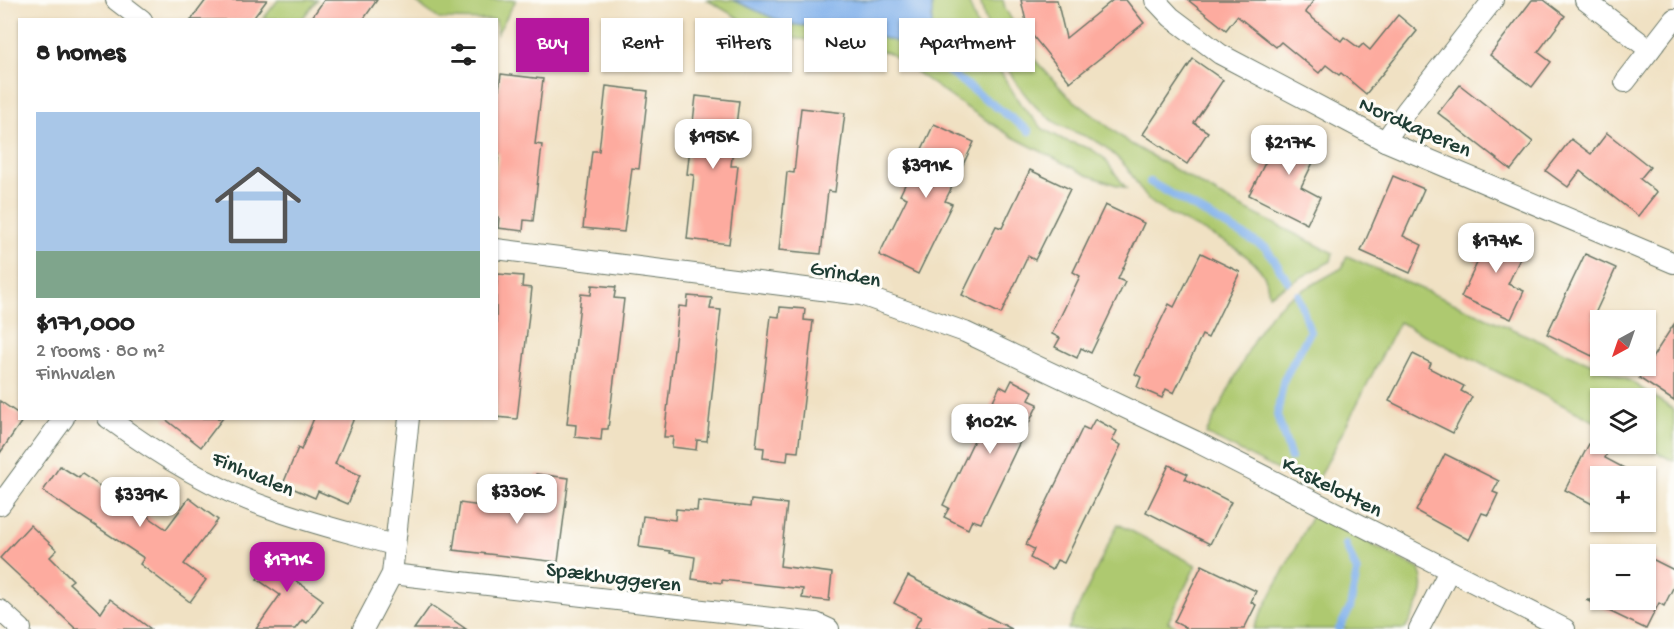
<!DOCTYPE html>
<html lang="en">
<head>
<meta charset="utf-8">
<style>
	:root { --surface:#fff; --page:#f2f2f2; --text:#222; --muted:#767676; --accent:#b5179e }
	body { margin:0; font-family:"Gochi Hand",sans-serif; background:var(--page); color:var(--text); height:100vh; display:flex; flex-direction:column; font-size:22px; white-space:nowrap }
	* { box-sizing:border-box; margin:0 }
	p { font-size:20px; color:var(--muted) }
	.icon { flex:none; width:33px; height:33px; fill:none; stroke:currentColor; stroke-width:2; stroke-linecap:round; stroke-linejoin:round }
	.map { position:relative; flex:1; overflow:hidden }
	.details { position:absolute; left:18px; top:18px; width:480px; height:402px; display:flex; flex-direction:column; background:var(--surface); border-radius:0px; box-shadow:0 2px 4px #0004 }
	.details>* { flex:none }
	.banner { position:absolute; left:516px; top:18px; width:570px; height:54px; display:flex; gap:12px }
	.needle { width:39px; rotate:220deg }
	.tools { position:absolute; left:1590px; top:310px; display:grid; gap:12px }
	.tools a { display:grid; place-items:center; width:66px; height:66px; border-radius:0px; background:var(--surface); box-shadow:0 2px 4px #0004; font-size:30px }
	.price { position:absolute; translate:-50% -51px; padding:0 14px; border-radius:12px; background:#fff; color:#222; font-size:20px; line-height:39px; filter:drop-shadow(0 2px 3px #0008) }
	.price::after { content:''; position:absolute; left:50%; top:36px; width:18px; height:14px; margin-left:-9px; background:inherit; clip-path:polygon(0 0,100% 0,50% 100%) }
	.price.selected { background:var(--accent); color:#fff }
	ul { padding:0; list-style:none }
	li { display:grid; align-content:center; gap:12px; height:318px; padding:0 18px }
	li span { display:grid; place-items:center; height:186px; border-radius:0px; color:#555 }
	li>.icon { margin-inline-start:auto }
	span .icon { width:108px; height:108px; fill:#fffc; stroke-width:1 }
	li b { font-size:26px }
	h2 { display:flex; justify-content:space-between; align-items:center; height:72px; padding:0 18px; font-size:26px }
	.pill { padding:0 21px; border-radius:0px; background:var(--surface); box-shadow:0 2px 4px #0004; font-size:21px; line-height:54px }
	.pill.selected { background:var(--accent); color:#fff }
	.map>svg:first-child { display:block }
</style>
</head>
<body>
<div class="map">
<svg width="1674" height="629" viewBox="0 0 1674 629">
	<rect width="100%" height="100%" fill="#fdfcf7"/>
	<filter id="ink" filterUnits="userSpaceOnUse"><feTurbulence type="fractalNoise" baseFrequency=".0167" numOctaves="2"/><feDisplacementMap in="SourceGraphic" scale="12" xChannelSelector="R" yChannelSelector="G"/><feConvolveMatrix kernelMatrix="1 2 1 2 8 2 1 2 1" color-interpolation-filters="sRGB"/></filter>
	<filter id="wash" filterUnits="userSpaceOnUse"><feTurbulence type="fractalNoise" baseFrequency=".008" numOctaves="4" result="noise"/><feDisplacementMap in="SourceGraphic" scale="24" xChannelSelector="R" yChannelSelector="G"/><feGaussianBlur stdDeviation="1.35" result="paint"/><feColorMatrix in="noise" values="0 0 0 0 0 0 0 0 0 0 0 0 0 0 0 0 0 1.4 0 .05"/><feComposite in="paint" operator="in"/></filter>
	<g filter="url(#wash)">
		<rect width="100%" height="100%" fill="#f0e1c3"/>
		<!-- green -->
		<g fill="#aec970" stroke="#668352" stroke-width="1.5">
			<polygon points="278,0 317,0 302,19 263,19"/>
			<polygon points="413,0 516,0 497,34 496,20 439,19"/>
			<polygon points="707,0 968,0 984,45 1021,105 1043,129 1064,140 1091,149 1104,158 1126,188 1087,175 1011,136 964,106 889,53 865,47 768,35"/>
			<path d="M980,0H1003L1005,8L1034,59L1068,96L1131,144L1235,204L1333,253L1331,261L1269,295C1268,289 1267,282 1265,277C1246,242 1181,226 1151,202C1141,193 1135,179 1127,168C1121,160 1112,153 1104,146C1093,137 1069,132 1055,122C1019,100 989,41 980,0Z"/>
			<polygon points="1347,256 1630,381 1674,410 1674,461 1640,444 1646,444 1646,399 1600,399 1600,424 1399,322 1314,488 1206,434 1256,336 1271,314 1287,299 1342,268"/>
			<path d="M1313,514L1419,569C1429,593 1416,607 1405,629H1253Z"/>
			<polygon points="1118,524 1196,565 1168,622 1180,629 1068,629"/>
		</g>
		<!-- water -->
		<polygon fill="#80b0eb" stroke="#507690" stroke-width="1.5" points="733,0 932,0 932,29 908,45 858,31 786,24"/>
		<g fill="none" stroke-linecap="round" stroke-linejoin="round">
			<!-- stream -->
			<g stroke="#80b0eb" stroke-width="8">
				<polyline points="924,35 949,72 1029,131"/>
				<polyline points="1150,182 1266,248 1288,281"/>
				<polyline points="1291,458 1277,415 1284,379 1310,332 1298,295"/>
				<polyline points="1339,629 1350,608 1357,572 1346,545"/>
			</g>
		</g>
		<g id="blocks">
			<!-- building -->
			<g fill="#fdab9f">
				<polygon points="206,0 267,0 252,20 191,20"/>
				<polygon points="324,0 377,0 363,20 310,20"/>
				<polygon points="1021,0 1057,0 1066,38 1113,0 1126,0 1144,23 1070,82 1028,30"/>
				<polygon points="1188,0 1314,0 1305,12 1341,41 1344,37 1359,48 1363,44 1370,50 1398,15 1417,31 1366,94 1341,73 1339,75 1326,65 1319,73 1281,42 1276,47 1237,16 1226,30"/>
				<polygon points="1532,0 1544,0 1565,16 1538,52 1551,62 1532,87 1490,55"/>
				<polygon points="1193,59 1223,80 1194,123 1208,132 1187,164 1143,134"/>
				<polygon points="501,74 543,79 535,144 542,145 533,221 524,220 523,231 498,228 499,217 496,217 496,179 499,153 496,153 496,111"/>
				<polygon points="1460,85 1533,142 1511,170 1438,113"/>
				<polygon points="606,86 648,91 639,169 632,168 624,232 583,228 592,151 599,151"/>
				<polygon points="696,96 739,101 731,166 738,166 729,244 687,239 694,175 687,174"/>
				<polygon points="801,108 845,113 835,192 828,191 821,254 779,250 787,172 794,173"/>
				<polygon points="934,124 974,142 945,201 952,204 918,274 879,255 907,198 900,195"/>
				<polygon points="1288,127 1322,144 1301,187 1320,197 1307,224 1249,195 1276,141 1280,143"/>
				<polygon points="1607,133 1650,167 1640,179 1657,192 1638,216 1580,171 1568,187 1546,171 1571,139 1591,154"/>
				<polygon points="1030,170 1070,189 1035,260 1028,256 1001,314 962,295 996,226 1002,228"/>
				<polygon points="1393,176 1424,189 1403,236 1422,245 1410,273 1361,251"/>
				<polygon points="1105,205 1144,223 1118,279 1125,282 1091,353 1081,348 1077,358 1055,347 1060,338 1052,334 1080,276 1073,272"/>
				<polygon points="1489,227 1527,244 1508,284 1524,291 1511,319 1461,297 1478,261 1474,260"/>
				<polygon points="1201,253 1240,272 1208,338 1202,335 1174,393 1166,389 1162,398 1137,387 1141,377 1135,374 1169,304 1174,307"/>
				<polygon points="1585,254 1616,268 1593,318 1600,321 1600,339 1592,356 1547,334"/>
				<polygon points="498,274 523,276 522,287 532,288 517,419 496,417 496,291"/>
				<polygon points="592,285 616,287 614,298 624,299 608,429 602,429 601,440 575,437 576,425 567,424 581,294 591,295"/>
				<polygon points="688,296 712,298 710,309 721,310 707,441 697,440 696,450 672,447 673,437 664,437 679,306 687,307"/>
				<polygon points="780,307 805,309 804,320 813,321 798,452 788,451 787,461 763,458 764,448 756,447 771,316 779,317"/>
				<polygon points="1674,324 1674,401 1639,378"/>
				<polygon points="1413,354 1431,363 1429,368 1464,386 1461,391 1472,397 1453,433 1389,401"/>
				<polygon points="1012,380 1033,391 1029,400 1038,404 981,523 972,520 968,529 944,517 949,508 943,505 1000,386 1007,390"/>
				<polygon points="0,401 20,415 20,418 24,418 0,453"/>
				<polygon points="164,418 223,418 201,447"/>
				<polygon points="314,418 354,418 335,464 360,475 348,504 318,491 315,498 283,484 298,448 301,450"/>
				<polygon points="1095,419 1117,431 1112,441 1121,445 1064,563 1057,560 1052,570 1030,558 1034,549 1026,545 1083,427 1089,430"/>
				<polygon points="1589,444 1607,453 1605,458 1641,477 1600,477 1600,508 1565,490"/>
				<polygon points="1445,454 1499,481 1493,492 1498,494 1488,515 1482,513 1469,540 1416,511"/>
				<polygon points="1169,465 1188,474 1185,479 1231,502 1210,544 1146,512"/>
				<polygon points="60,466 79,478 82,474 107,491 110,486 130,499 127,502 166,529 189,498 218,520 184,564 206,580 190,602 140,564 144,558 43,491"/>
				<polygon points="536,474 569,478 558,562 453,550 460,503 531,513"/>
				<polygon points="751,500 787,504 780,566 832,573 829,601 802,598 803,589 722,580 722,583 692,579 695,557 670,553 670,551 639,547 643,516 675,520 676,509 697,511 698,501 750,507"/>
				<polygon points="30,525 57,550 50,557 73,580 69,583 101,613 110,599 151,629 76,629 0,558"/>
				<polygon points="281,545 306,563 295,580 323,600 307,623 302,620 295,629 256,629 280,595 257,579"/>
				<polygon points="1646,556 1674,570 1674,586 1664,606 1659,603 1646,629 1586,600 1653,600 1646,596"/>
				<polygon points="1202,565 1256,591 1251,602 1256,605 1244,629 1188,629 1174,622"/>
				<polygon points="908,576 1012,629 914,629 921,617 894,603"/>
				<polygon points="431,605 466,629 414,629"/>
			</g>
		</g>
	</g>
	<g filter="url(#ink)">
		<use href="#blocks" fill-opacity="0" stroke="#687666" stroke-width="1.5"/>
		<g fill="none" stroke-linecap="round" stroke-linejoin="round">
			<defs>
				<g id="minor">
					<polyline points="116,0 142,20"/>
					<polyline points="1155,0 1171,17 1220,54 1385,141 1674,263"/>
					<polyline points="1585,0 1650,50"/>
					<polyline points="1625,82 1674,19"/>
					<polyline points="1385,141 1406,111 1493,0"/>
					<polyline points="496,249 861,295 965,332 1195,441 1565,629"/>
					<path d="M108,418C157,454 211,488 269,508C310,523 352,533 393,545"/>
					<polyline points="0,505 64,418"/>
					<polyline points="392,574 816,623 829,629"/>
					<polyline points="0,610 21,629"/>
					<polyline points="363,629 392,574 409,418"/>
					<polyline points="1419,629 1449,571"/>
				</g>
			</defs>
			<!-- minor casing -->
			<use href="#minor" stroke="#687666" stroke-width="22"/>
			<!-- minor -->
			<use href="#minor" stroke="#fff" stroke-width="20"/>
		</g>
	</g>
	<g text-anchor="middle" stroke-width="6" stroke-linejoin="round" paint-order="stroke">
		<!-- street labels -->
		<g font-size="22" fill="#1f3d34" stroke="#fdfcf7">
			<text transform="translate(1416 125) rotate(24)" y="8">Nordkaperen</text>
			<text transform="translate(846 272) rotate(11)" y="8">Grinden</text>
			<text transform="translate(254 472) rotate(23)" y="8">Finhvalen</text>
			<text transform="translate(1333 485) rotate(27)" y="8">Kaskelotten</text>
			<text transform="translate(614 575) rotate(7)" y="8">Spækhuggeren</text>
		</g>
	</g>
</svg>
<div class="tools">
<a><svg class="needle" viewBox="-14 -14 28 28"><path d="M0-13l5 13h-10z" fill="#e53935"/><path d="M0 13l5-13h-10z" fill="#767676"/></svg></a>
<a><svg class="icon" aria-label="layers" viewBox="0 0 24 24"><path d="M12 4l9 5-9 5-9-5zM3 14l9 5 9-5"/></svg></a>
<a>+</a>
<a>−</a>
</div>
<b class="price" style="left:713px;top:170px">$195K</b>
<b class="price" style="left:1289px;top:176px">$217K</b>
<b class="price" style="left:926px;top:199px">$391K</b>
<b class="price" style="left:1496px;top:274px">$174K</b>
<b class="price" style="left:990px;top:455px">$102K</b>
<b class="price" style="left:517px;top:525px">$330K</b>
<b class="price" style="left:140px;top:528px">$339K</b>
<b class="price selected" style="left:287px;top:593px">$171K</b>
<div class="banner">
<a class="pill selected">Buy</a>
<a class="pill">Rent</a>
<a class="pill">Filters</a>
<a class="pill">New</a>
<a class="pill">Apartment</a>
</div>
<section class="details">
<h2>8 homes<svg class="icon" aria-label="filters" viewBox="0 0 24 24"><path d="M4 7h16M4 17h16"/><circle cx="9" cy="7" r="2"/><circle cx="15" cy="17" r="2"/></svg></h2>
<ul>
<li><span style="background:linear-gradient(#a9c7e8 75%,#7fa58c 0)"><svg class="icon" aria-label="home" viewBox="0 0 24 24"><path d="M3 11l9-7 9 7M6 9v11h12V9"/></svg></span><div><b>$171,000</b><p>2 rooms · 80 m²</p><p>Finhvalen</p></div></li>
</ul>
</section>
</div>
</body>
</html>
